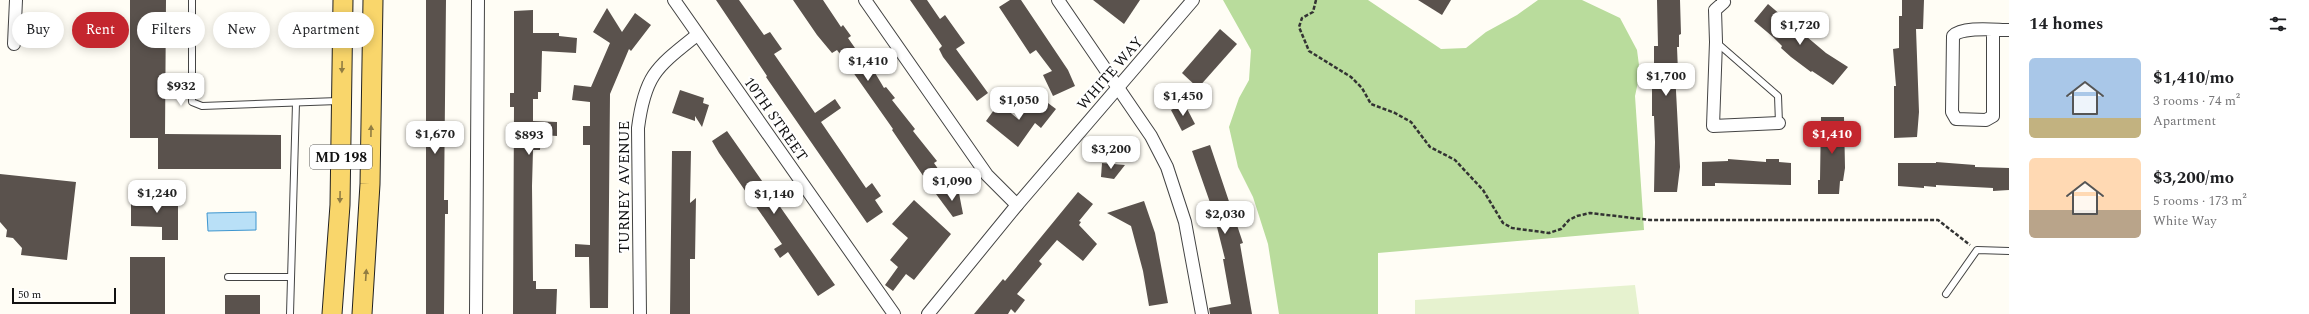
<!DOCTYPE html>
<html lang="en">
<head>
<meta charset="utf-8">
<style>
	:root { --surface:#fff; --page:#f6f6f6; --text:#202124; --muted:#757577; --accent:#c4262e }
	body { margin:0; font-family:Spectral,serif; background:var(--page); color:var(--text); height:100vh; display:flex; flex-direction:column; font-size:15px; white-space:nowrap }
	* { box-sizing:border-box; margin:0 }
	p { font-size:13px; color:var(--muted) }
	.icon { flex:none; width:22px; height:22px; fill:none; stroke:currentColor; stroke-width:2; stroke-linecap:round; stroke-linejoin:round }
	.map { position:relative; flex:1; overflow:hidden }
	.details { display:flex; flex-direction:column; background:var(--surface); width:300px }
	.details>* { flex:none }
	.guide { position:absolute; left:12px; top:12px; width:380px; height:36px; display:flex; gap:8px }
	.scale { position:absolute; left:12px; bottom:10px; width:104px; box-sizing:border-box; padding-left:4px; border:2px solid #111; border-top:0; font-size:11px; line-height:14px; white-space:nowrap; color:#111; -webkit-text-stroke:3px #fff; paint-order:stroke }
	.price { position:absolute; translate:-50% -34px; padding:0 9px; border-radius:8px; background:#fff; color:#222; font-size:13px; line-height:26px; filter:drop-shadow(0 1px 2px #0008) }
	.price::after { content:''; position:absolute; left:50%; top:24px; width:12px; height:9px; margin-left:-6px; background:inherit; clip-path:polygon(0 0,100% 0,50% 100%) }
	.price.selected { background:var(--accent); color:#fff }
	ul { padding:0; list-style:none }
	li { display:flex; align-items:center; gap:12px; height:100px; padding:0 20px }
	li span { display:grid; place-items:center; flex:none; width:112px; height:80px; border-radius:6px; color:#555 }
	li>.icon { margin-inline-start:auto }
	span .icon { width:48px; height:48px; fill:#fffc; stroke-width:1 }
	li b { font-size:17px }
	h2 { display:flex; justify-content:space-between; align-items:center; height:48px; padding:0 20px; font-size:17px }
	.pill { padding:0 14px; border-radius:18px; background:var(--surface); box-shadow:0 2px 10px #0003; font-size:14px; line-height:36px }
	.pill.selected { background:var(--accent); color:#fff }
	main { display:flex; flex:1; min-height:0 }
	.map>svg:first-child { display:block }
</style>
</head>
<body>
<main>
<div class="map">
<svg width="2009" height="314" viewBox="0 0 2009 314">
	<rect width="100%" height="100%" fill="#fffdf5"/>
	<!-- forest -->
	<polygon fill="#b9dc9c" points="1223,0 1368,0 1441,49 1466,48 1486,32 1517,15 1538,0 1582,0 1620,18 1637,50 1640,73 1635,96 1644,230 1378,253 1378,314 1279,314 1268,244 1253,197 1238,167 1229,127 1239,98 1249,80 1251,50"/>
	<!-- pitch -->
	<polygon fill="#e6f2cf" points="1635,285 1639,314 1415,314 1415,300"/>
	<!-- water -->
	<polygon fill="#b9e0f7" stroke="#3f96cf" points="256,212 256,230 208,231 207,213"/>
	<!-- building -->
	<g fill="#5a524d">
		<polygon points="130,0 166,0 165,134 281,135 281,169 158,169 158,138 130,138"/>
		<polygon points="426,0 446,0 444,200 448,200 448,214 445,214 444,314 426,314 426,140 422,139 422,123 426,123"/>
		<polygon points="716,0 739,0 764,35 770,32 782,49 774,54 815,113 835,99 841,108 821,122 866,188 872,183 881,196 875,200 883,212 867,223 766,77 767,76"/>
		<polygon points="793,0 823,0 841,27 843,25 851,36 848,38 862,58 865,56 884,88 886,87 895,98 892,100 915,129 913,131 937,161 934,163 941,173 928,183 892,130 893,129 843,58 837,50 832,53 817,35"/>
		<polygon points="910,0 927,0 940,19 945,15 965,43 956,49 988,93 977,101 943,57 939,49 942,46"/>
		<polygon points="1010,0 1021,0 1068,70 1075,86 1053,96 1043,75 1052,71 1036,50 1030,54 999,7"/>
		<polygon points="1093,0 1140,0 1124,24"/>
		<polygon points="1418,0 1451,0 1442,15"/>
		<polygon points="1657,0 1680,0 1681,34 1679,35 1679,47 1677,47 1678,72 1675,72 1680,167 1677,192 1654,192 1655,142 1654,116 1652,116 1652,72 1654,72 1654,46 1658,46"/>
		<polygon points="1902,0 1924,0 1923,29 1916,29 1919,112 1917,137 1894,138 1894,86 1896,86 1893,49 1899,48 1899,16 1902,16"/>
		<polygon points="1768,4 1826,53 1848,67 1833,85 1812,71 1811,72 1791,57 1781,48 1782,46 1773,37 1754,21"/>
		<polygon points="607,8 622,32 635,13 651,25 631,51 629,49 610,94 608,308 590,308 589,257 575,257 575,244 590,245 590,145 583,145 583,126 590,126 590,102 572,100 574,85 591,87 610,43 593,32"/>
		<polygon points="533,10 533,33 559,33 559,36 577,38 576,53 542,51 541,92 538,92 538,99 533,99 533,121 557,122 557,136 541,135 540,150 533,150 532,186 533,281 536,281 536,289 557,289 556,314 513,314 514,107 510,107 510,93 514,93 514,11"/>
		<polygon points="1220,29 1237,44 1198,88 1182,73"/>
		<polygon points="680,90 704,98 703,103 709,105 702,127 695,116 695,121 672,113"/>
		<polygon points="1044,100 1056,109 1041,128 1035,123 1018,147 986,121 999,103 1018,119 1031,104 1037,110"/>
		<polygon points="1184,103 1195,124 1182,131 1171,110"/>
		<polygon points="1821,117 1844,117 1845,168 1843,181 1840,181 1839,194 1818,194 1818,180 1820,180"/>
		<polygon points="727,131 835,285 818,296 788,252 780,258 774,249 782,244 719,153 712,141"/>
		<polygon points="1210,145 1243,243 1240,244 1252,314 1210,314 1209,308 1231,304 1223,259 1225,259 1213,211 1192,151"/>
		<polygon points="672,151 691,151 690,203 696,198 695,259 690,259 690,314 670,314"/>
		<polygon points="1728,159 1766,162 1766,159 1779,159 1779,162 1791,163 1791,185 1715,183 1715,186 1702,186 1702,162 1728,161"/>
		<polygon points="1936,162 1975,165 1975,167 2009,168 2009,190 1993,191 1993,188 1936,185 1936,187 1924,186 1924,188 1898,186 1898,163 1936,163"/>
		<polygon points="1102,163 1125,165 1114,179 1101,177"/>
		<polygon points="0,174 76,182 67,260 21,255 22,248 13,238 6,237 7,230 0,222"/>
		<polygon points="958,188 963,214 953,217 936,194"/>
		<polygon points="1078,192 1093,204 1079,221 1081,222 1079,225 1097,244 1083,261 1057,240 1039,261 1042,264 1017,294 1025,300 1015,313 1011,309 1008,314 974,314 1003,279 1005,281"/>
		<polygon points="162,194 178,194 178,240 162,240 162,227 131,226 131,198 162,198"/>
		<polygon points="914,200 951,234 914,280 906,274 893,291 885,285 898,267 890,260 908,238 892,224"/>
		<polygon points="1144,201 1155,233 1168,303 1149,306 1143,271 1131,226 1107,213"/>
		<rect x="130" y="257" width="35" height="57"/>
		<rect x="225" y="295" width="35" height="19"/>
	</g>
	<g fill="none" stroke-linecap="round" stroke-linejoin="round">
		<defs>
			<g id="lane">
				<polyline points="192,0 192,102 202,106 338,101"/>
				<polyline points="1716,42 1778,96 1779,123"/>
				<polyline points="228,277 290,277"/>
				<polyline points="1946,294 1977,250 2009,251"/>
				<polyline points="290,314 296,103"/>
			</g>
			<g id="street">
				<polyline points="674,0 894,314"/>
				<polyline points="865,0 987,175 1017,205"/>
				<polyline points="1058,0 1151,136 1167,167 1185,222 1202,314"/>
				<polyline points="1723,0 1724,2 1715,10 1716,42 1713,126 1779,123"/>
				<path d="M1993,30V116L1986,120L1956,119L1952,112L1953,36C1963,26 1995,30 2009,30"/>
				<polyline points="14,44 16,0"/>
				<polyline points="476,314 478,0"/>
				<path d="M640,314L638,128C645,74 657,67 697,35"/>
				<polyline points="928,314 1017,205 1193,0"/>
			</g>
			<g id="primary">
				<polyline points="332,314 340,205 343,0"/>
				<polyline points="362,314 370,184 373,0"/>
			</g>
		</defs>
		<!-- lane casing -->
		<use href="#lane" stroke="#444" stroke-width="8"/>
		<!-- street casing -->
		<use href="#street" stroke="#444" stroke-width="14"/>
		<!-- primary casing -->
		<use href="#primary" stroke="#222" stroke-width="21"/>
		<!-- path -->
		<polyline stroke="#333" stroke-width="2.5" stroke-dasharray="4 2" stroke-linecap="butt" points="1316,0 1313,12 1302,18 1299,27 1309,51 1351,77 1362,88 1371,104 1395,113 1411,122 1430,147 1455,160 1483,190 1503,223 1512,228 1549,233 1561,229 1569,220 1577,216 1590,213 1650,220 1938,220 1970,245"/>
		<!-- lane -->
		<use href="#lane" stroke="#fff" stroke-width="6"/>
		<!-- street -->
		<use href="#street" stroke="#fff" stroke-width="12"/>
		<!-- primary -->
		<use href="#primary" stroke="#f9d66b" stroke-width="19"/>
	</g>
	<!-- one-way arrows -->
	<defs><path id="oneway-solid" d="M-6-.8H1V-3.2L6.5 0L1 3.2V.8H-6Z"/></defs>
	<g fill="#917d42">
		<use href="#oneway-solid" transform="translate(342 67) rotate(91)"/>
		<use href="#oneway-solid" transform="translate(371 131) rotate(-89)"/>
		<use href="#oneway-solid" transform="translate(340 197) rotate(91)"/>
		<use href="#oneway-solid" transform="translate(366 275) rotate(-86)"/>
	</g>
	<g text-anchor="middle" stroke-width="4" stroke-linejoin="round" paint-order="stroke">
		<!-- shield labels -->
		<rect fill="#fff" stroke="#585858" stroke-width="1" x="310" y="145" width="62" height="24" rx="3"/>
		<g font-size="14" font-weight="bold" fill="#111">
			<text x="341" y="162">MD 198</text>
		</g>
		<!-- street labels -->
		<g font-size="15" fill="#111" stroke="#fff">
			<text transform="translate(1110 73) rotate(-49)" y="5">WHITE WAY</text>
			<text transform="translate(776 119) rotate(55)" y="5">10TH STREET</text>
			<text transform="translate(624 187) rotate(-90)" y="5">TURNEY AVENUE</text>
		</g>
	</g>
</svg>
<div class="scale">50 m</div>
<b class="price" style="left:1800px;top:46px">$1,720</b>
<b class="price" style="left:868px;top:82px">$1,410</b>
<b class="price" style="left:1666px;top:97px">$1,700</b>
<b class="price" style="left:181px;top:107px">$932</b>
<b class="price" style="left:1183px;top:117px">$1,450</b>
<b class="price" style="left:1019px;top:121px">$1,050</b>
<b class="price" style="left:435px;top:155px">$1,670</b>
<b class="price selected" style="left:1832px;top:155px">$1,410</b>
<b class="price" style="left:529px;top:156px">$893</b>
<b class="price" style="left:1111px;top:170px">$3,200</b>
<b class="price" style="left:952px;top:202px">$1,090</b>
<b class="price" style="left:157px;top:214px">$1,240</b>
<b class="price" style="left:774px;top:215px">$1,140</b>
<b class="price" style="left:1225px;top:235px">$2,030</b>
<div class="guide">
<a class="pill">Buy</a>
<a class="pill selected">Rent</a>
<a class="pill">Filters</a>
<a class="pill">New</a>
<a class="pill">Apartment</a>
</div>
</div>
<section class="details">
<h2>14 homes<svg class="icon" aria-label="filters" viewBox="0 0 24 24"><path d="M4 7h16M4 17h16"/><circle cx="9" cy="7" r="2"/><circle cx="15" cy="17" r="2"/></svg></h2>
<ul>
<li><span style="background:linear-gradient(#a9c7e8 75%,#c2b280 0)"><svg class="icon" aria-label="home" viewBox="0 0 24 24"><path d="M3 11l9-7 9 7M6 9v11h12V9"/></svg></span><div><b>$1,410/mo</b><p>3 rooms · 74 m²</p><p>Apartment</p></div></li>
<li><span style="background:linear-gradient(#ffd9b3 65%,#b9a48a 0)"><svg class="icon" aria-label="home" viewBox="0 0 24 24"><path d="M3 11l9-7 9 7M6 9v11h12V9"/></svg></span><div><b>$3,200/mo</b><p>5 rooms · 173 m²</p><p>White Way</p></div></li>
</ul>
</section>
</main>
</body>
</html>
